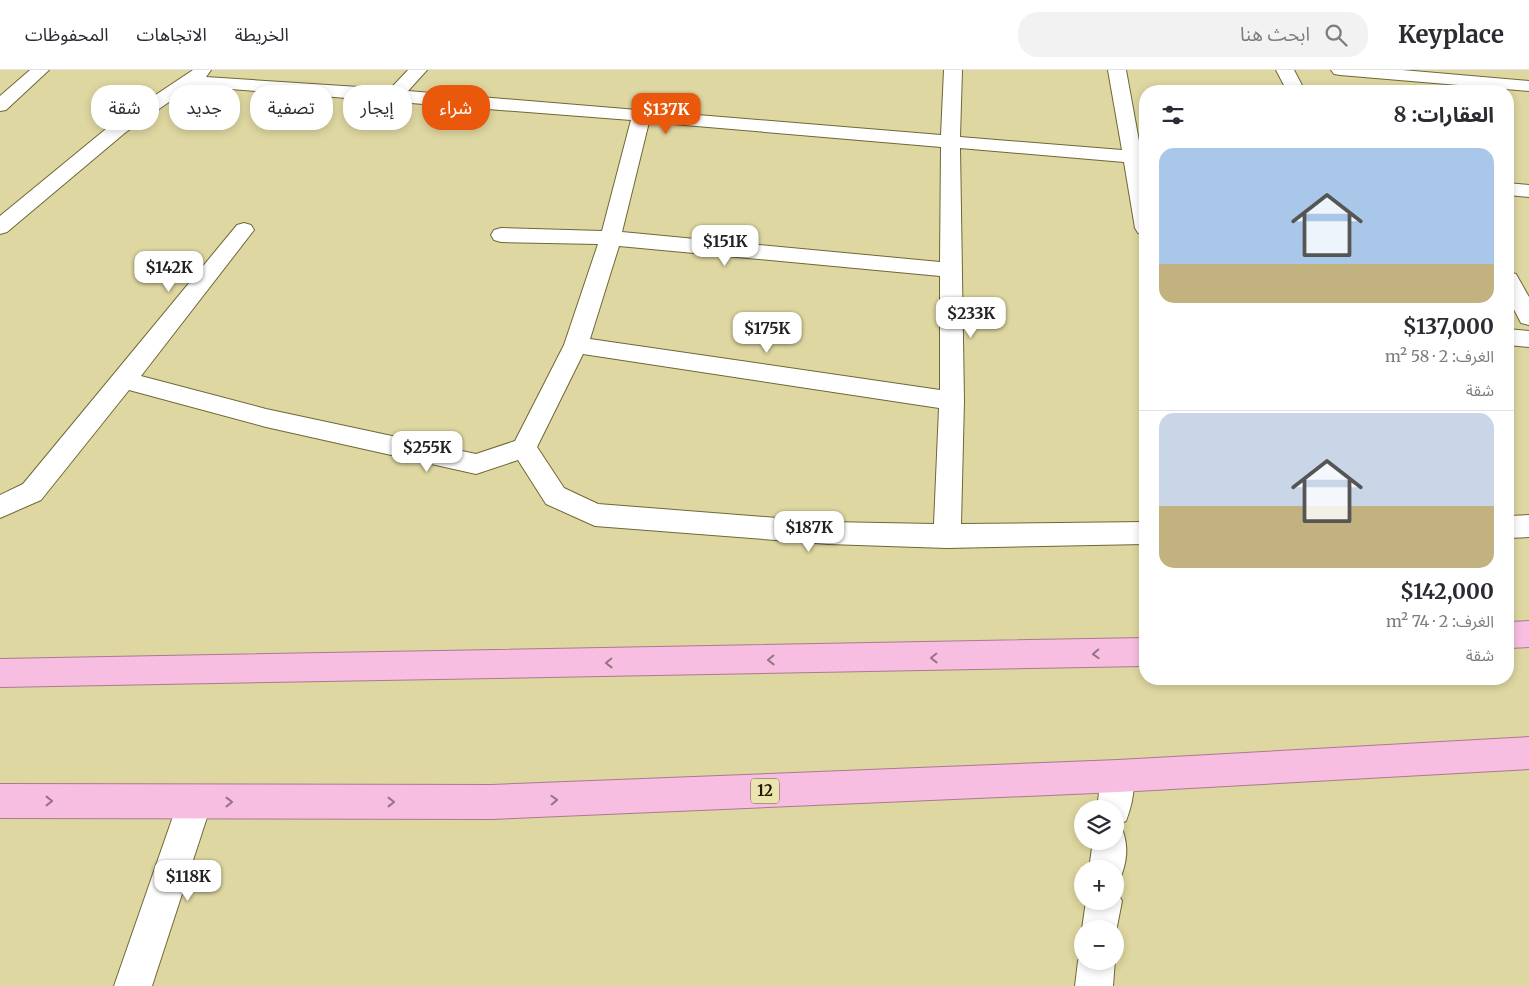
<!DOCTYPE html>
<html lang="ar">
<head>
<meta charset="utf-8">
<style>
	:root { --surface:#fff; --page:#f2f2f3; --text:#2b2b33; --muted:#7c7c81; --line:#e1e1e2; --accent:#ea580c }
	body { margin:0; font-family:Merriweather,"Noto Sans Arabic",serif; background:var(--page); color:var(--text); direction:rtl; height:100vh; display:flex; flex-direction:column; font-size:19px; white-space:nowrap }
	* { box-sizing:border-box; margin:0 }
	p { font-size:16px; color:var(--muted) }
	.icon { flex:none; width:28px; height:28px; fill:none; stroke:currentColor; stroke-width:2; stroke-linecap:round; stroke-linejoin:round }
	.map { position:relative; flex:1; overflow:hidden; direction:ltr }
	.details { position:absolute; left:1139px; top:15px; width:375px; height:600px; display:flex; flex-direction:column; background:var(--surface); border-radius:20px; box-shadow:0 2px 8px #0003; direction:rtl }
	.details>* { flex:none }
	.guide { position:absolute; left:15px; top:15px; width:475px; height:45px; direction:rtl; display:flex; gap:10px }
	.buttons { position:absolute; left:1074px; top:730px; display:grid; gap:10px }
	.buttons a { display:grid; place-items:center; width:50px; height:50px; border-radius:50%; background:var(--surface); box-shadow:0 2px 8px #0003; font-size:25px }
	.price { position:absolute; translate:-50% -42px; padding:0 11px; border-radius:10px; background:#fff; color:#222; font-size:16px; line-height:32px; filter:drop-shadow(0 1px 2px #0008) }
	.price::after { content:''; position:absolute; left:50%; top:30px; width:15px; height:11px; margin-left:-8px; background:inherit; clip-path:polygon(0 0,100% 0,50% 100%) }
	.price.on { background:var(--accent); color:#fff }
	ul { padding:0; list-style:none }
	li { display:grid; align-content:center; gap:10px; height:265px; padding:0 20px }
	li+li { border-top:1px solid var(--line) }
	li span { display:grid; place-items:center; height:155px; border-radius:15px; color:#555 }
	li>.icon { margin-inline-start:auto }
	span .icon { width:90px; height:90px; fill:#fffc; stroke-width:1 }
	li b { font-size:21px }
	h2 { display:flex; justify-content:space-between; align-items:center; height:60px; padding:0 20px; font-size:21px }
	.pill { padding:0 18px; border-radius:20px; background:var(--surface); box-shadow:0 2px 8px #0003; font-size:18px; line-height:45px }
	.pill.on { background:var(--accent); color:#fff }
	header { display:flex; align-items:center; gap:30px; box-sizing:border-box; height:70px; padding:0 25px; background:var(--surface); border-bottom:1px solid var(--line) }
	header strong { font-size:24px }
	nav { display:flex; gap:28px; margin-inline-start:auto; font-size:18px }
	.search { width:350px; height:45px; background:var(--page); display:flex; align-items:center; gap:12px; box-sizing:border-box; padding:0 18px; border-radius:20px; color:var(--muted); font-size:19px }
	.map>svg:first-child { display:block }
</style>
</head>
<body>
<header>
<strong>Keyplace</strong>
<div class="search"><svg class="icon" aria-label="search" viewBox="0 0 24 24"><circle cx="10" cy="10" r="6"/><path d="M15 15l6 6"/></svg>ابحث هنا</div>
<nav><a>الخريطة</a><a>الاتجاهات</a><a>المحفوظات</a></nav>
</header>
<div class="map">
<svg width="1529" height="916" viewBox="0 0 1529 916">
	<rect width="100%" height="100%" fill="#ded7a1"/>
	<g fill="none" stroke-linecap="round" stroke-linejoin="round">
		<defs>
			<g id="minor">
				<polygon points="30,0 49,0 6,40 0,41 0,26"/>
				<path d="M193,0H211L206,7L390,19L408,0H427L408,21L941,65L944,0H962L960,67L1122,80L1108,0H1126L1141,82H1145V165L1138,163L1135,158L1124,92L960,78L964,331L961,454L1145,452V474L947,478L828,474L595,456L546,434L518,390L476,404L266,357L129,320L41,430L0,448V425L23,414L237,155L244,153L251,155L254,160L141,306L266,339L476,384L515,371L564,275L598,174L501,172L494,170L491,165L494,160L501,158L602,161L631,50L192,16L126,62L7,162L0,164V146L112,54ZM649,52L941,77L940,192L622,162ZM619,176L940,206V320L590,269ZM583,284L939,338L934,454L828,452L598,434L564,418L537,377Z"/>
				<polygon points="1276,0 1294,0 1305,21 1287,21"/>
				<polygon points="1331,0 1402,0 1529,11 1529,21 1340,5 1334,4"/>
				<polygon points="1508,113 1529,115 1529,127 1508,125"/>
				<polygon points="1508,202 1516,204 1529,227 1529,255 1521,253 1508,228"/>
				<polygon points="1508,259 1529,261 1529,277 1508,275"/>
				<polygon points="1529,445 1529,467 1508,468 1508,446"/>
				<path d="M1118,690L1130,694C1137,712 1133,733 1126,751L1115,755V739H1097L1101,706L1106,694Z"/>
				<polygon points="195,715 207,720 212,732 152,916 114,916 178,732 183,720"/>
				<path d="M1115,756L1122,759C1129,776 1127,794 1119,811L1115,813V799H1089L1093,771H1115Z"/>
				<polygon points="1115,818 1122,831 1115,867 1115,859 1082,859 1082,861 1082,859 1086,831 1115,831"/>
				<polygon points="1082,881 1082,891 1115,890 1113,916 1075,916 1078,891"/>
			</g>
			<g id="trunk">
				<polygon points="1529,551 1529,577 1508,578 1508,552"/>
				<polygon points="1145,568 1145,596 0,617 0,589"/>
				<polygon points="1529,667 1529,699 1118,722 492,749 0,748 0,714 492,715 1118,690"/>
			</g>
		</defs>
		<!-- minor casing -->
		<use href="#minor" stroke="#6e6835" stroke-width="2"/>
		<!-- trunk casing -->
		<use href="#trunk" stroke="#aa7a90" stroke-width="2"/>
		<!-- minor -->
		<use href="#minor" fill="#fff" fill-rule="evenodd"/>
		<!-- trunk -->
		<use href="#trunk" fill="#f8bee2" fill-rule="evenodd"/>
	</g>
	<!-- one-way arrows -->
	<defs><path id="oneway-chevron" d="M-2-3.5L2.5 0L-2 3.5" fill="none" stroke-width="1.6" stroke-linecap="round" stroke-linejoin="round" transform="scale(1.25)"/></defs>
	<g stroke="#95747f">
		<use href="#oneway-chevron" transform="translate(1096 584) rotate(177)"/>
		<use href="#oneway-chevron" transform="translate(934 588) rotate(179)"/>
		<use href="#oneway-chevron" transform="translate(771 590) rotate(179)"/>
		<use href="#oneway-chevron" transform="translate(609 593) rotate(179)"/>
		<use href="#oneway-chevron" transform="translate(554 730) rotate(-2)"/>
		<use href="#oneway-chevron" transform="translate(49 731)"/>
		<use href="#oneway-chevron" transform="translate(229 732)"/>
		<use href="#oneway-chevron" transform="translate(391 732)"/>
	</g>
	<g text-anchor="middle" stroke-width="4.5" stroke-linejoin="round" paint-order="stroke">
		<!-- shield labels -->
		<rect fill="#ebe4ae" stroke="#5a5638" stroke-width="1" x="751" y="708.5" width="28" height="25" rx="4"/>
		<g font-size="15" font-weight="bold" fill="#1c1905">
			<text x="765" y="726">12</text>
		</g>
	</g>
</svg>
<div class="buttons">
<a><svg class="icon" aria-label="layers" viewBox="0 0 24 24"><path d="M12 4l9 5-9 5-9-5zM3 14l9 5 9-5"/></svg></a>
<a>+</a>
<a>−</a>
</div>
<b class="price on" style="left:666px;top:65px">$137K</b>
<b class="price" style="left:725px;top:197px">$151K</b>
<b class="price" style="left:169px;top:223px">$142K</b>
<b class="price" style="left:971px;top:269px">$233K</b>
<b class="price" style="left:767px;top:284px">$175K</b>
<b class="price" style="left:427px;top:403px">$255K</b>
<b class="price" style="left:809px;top:483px">$187K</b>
<b class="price" style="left:188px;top:832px">$118K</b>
<div class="guide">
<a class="pill on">شراء</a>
<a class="pill">إيجار</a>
<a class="pill">تصفية</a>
<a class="pill">جديد</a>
<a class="pill">شقة</a>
</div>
<section class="details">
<h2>العقارات: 8<svg class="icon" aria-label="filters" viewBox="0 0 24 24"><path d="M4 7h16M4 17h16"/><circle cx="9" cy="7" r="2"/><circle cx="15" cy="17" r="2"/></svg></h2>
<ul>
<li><span style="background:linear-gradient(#a9c7e8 75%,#c2b280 0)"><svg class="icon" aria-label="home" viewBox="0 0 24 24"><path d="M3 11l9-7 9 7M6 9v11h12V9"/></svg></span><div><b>$137,000</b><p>الغرف: 2 · 58 m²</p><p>شقة</p></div></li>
<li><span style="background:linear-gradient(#c9d6e8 60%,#c2b280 0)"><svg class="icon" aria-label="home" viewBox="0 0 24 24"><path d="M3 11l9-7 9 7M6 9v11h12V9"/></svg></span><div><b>$142,000</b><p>الغرف: 2 · 74 m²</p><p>شقة</p></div></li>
</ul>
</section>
</div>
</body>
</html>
